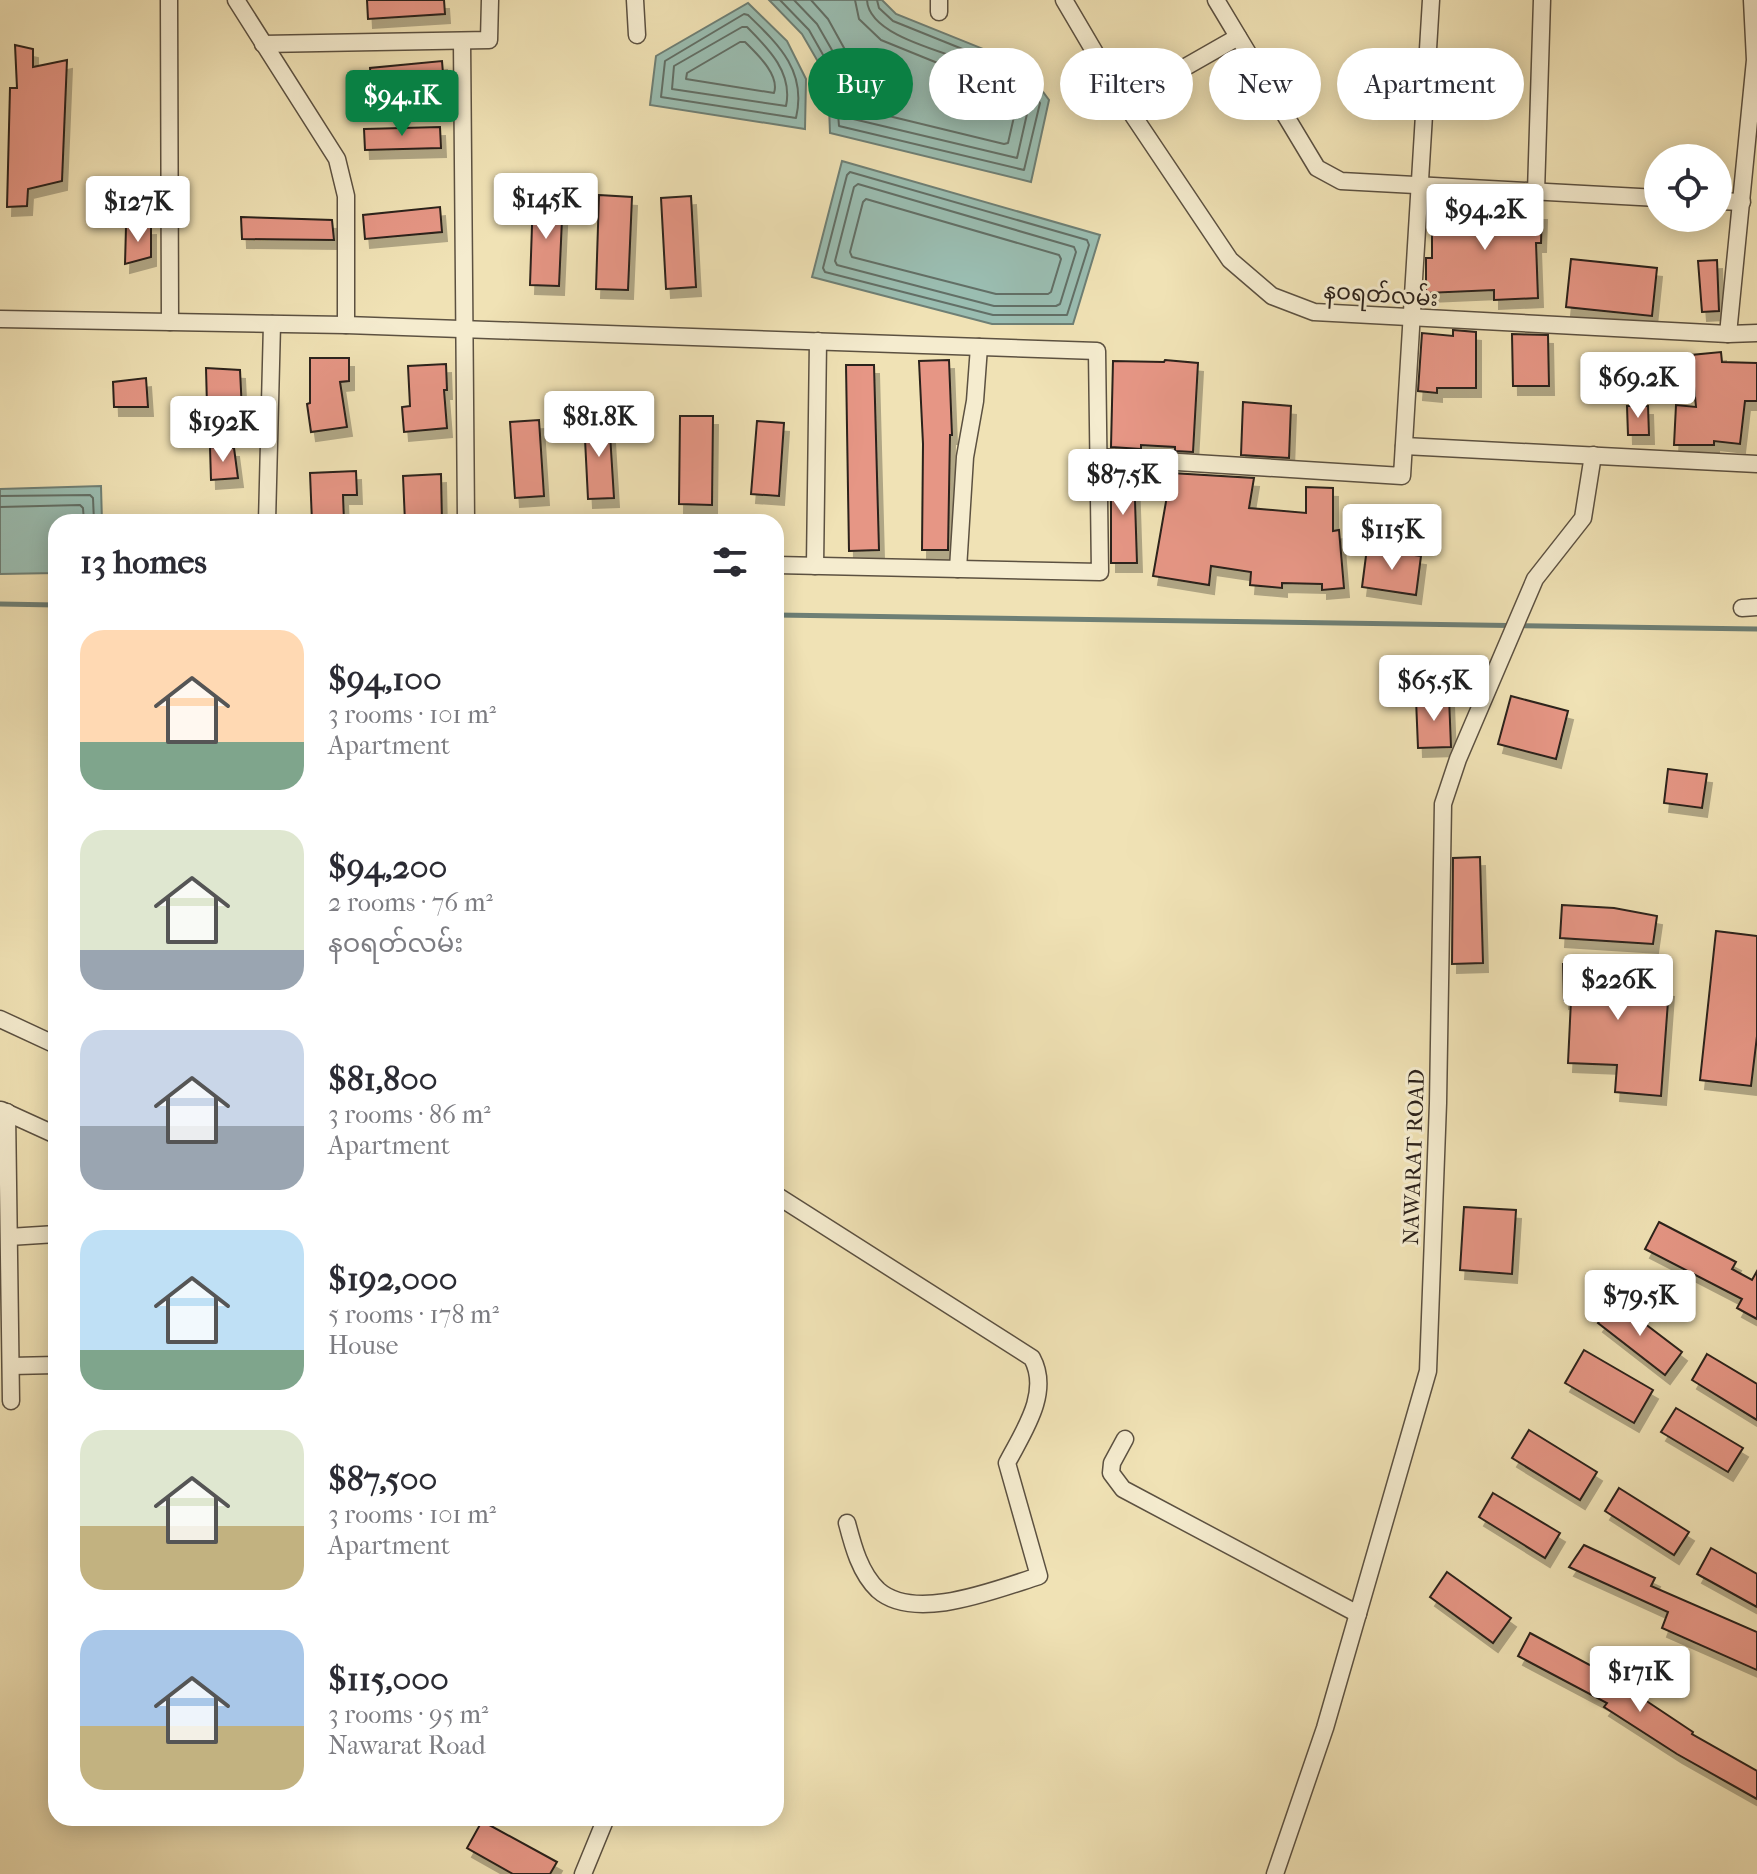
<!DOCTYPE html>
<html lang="en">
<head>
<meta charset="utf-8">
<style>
	:root { --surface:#fff; --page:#f2f2f3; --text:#2b2b33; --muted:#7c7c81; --accent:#0b8043 }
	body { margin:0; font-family:"IM FELL French Canon","Noto Sans Myanmar",serif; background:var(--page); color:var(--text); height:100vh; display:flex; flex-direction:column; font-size:30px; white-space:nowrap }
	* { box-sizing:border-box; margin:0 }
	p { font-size:26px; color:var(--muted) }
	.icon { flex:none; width:44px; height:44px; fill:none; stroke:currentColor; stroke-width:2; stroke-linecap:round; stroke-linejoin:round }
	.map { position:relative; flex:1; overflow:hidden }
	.side { position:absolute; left:48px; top:514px; width:736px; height:1312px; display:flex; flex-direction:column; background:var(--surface); border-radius:24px; box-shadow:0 4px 20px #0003 }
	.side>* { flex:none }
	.banner { position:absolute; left:808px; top:48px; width:760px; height:72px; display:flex; gap:16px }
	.controls { position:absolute; left:1644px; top:144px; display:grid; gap:16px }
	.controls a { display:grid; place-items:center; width:88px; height:88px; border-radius:50%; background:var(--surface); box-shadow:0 4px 20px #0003; font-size:40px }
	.price { position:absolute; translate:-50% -68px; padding:0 18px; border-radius:8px; background:#fff; color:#222; font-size:26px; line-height:52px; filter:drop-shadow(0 2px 4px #0008) }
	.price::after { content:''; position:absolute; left:50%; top:48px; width:24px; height:18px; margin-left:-12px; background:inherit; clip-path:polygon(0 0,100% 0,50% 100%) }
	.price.active { background:var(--accent); color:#fff }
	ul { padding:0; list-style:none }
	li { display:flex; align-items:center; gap:24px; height:200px; padding:0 32px }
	li span { display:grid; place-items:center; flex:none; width:224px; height:160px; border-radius:24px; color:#555 }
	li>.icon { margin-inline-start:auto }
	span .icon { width:96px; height:96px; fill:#fffc; stroke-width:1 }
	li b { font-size:34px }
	h2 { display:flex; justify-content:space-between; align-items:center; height:96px; padding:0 32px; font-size:34px }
	.chip { padding:0 28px; border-radius:36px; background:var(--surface); box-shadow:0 4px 20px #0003; font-size:28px; line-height:72px }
	.chip.active { background:var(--accent); color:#fff }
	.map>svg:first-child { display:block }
</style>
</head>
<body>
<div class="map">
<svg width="1757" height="1874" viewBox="0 0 1757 1874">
	<defs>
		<filter id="shadow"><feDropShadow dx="5" dy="9" stdDeviation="0" flood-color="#0004"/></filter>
	</defs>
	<rect width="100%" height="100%" fill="#f0e2b5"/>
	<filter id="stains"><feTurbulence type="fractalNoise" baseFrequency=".0025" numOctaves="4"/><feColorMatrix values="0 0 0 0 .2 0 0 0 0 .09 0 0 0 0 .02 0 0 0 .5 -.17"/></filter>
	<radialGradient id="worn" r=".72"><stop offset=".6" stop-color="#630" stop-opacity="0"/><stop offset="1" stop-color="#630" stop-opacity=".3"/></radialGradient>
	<!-- water -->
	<g fill="#9abdb1" stroke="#6e7f75" stroke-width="2">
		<polygon points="769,0 882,0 896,14 1023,65 1049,100 1031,182 830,133 828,79 802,34"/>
		<polygon points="748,3 787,41 806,79 805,129 650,105 656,56"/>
		<polygon points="842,161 1100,235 1073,324 992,324 812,277"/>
		<polygon points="101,486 102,522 56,522 56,573 0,574 0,489"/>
	</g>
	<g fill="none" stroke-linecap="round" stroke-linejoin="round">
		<!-- shore -->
		<g stroke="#626f66" stroke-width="2">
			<polyline points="780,0 809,30 835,76 839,126 1024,170 1040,103 1017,71 893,21 879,8 877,0"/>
			<path d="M794,0L817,24L844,71L849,118L1017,158L1029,105C1024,97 1018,85 1010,79C979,57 869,44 867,0"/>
			<polyline points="811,0 828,19 854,66 860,109 1004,144 1008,143 1016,108 1004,90 881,40 859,19 855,0"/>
			<path d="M744,14L748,15C779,45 807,71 796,118L661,97L665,61Z"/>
			<path d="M742,27H747C769,49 793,73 786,106L672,89L674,66Z"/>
			<path d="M740,42H745C757,54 780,75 774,93L686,79L687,73Z"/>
			<polygon points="850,172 1087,240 1089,245 1067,315 993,315 825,272 823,268 847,175"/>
			<polygon points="858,184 1074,247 1076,252 1060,304 1056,306 994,306 837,265 835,261 854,187"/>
			<polygon points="866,199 1059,255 1061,259 1051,292 1048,294 996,294 852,257 850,252 863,202"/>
			<polyline points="0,496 90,495 93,498 94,522"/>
			<polyline points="0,507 80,505 83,508 84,522"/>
		</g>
		<!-- stream -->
		<g stroke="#6e7f75" stroke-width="5">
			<polyline points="0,604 56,605"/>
			<polyline points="776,615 1757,629"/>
		</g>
	</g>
	<!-- building -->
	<g fill="#e69685" stroke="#2b211a" stroke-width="2" filter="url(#shadow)">
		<polygon points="367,0 444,0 445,14 368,19"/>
		<polygon points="15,45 33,49 33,67 67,60 62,181 28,189 27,206 7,207 10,88 17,88"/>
		<polygon points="442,61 444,86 372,93 370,68"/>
		<polygon points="440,127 441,148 365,150 364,129"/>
		<polygon points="599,195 632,197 628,290 596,289"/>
		<polygon points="533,196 563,197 559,286 530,285"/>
		<polygon points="691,196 696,287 666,289 661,198"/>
		<polygon points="440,207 442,232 365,239 363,215"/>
		<polygon points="1482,207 1501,207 1501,211 1542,211 1541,243 1536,243 1538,298 1494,300 1494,290 1426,293 1426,258 1432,258 1432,210 1482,210"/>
		<polygon points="241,217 332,220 334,240 242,239"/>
		<polygon points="151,226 151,257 125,264 126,227"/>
		<polygon points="1571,259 1657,268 1652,316 1566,307"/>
		<polygon points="1717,260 1719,311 1702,312 1698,261"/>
		<polygon points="1453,330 1476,332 1476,388 1437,388 1437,393 1418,391 1422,333 1453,336"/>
		<polygon points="1512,334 1548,335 1549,386 1513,386"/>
		<polygon points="1721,352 1722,362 1757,363 1757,401 1745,401 1740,444 1714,441 1714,445 1674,445 1676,405 1696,407 1691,355"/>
		<polygon points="1606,354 1627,355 1625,387 1604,386"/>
		<polygon points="310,358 349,358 349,381 340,382 347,427 311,432 307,404 310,403"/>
		<polygon points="949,360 952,435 950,435 948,550 922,550 923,444 919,361"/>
		<polygon points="1165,360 1198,363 1193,452 1175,451 1175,447 1141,445 1141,449 1111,447 1113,361 1164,362"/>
		<polygon points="446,364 447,390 444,390 447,428 404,432 402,407 410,406 408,366"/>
		<polygon points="846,365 874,365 879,550 849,551"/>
		<polygon points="206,368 240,370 242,411 207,406"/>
		<polygon points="146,378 148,407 114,407 113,382"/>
		<polygon points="1243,402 1291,406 1289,458 1241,455"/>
		<polygon points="1627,406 1648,406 1649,435 1628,435"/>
		<polygon points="680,416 713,416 712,505 679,504"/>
		<polygon points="609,418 614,498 588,499 584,419"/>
		<polygon points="539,420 544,496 515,498 510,422"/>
		<polygon points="757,421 784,423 779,496 751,494"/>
		<polygon points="210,447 234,448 238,478 211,480"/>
		<polygon points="1111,469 1134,470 1137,563 1111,563"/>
		<polygon points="356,471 357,495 343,495 344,522 312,522 310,473"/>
		<polygon points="1171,473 1254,478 1249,508 1306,513 1306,487 1333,488 1333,531 1339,530 1344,588 1322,590 1322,584 1282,583 1282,588 1250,585 1251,572 1211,566 1209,585 1153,576"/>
		<polygon points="441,474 442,522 405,522 403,476"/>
		<polygon points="1367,548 1421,556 1416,595 1362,587"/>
		<polygon points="1511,696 1568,711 1556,759 1498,744"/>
		<polygon points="1449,697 1451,747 1418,748 1416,699"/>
		<polygon points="1668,769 1707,774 1702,808 1664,803"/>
		<polygon points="1480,857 1483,963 1452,964 1453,858"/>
		<polygon points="1562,905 1614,908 1657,916 1653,944 1560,938"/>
		<polygon points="1716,931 1757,936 1757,1036 1751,1086 1700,1080"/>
		<polygon points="1650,961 1646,986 1669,988 1661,1096 1615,1092 1617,1065 1568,1063 1571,1000 1564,1000 1563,964"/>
		<polygon points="1464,1207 1516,1210 1512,1274 1460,1270"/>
		<polygon points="1659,1222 1736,1262 1732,1269 1752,1280 1757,1271 1757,1319 1737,1308 1742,1299 1645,1249"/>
		<polygon points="1615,1301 1682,1352 1665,1375 1598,1323"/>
		<polygon points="1584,1350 1653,1390 1634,1423 1565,1383"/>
		<polygon points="1707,1354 1757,1384 1757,1420 1692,1380"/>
		<polygon points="1676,1408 1743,1448 1728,1472 1661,1432"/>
		<polygon points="1529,1430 1597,1472 1580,1500 1512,1458"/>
		<polygon points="1619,1488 1689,1532 1674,1555 1605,1511"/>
		<polygon points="1493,1493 1560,1533 1545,1558 1479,1517"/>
		<polygon points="1584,1545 1655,1578 1651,1586 1757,1632 1757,1670 1662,1628 1668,1612 1569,1567"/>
		<polygon points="1711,1548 1757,1574 1757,1607 1697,1574"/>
		<polygon points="1447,1572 1511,1618 1493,1643 1430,1597"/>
		<polygon points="1530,1633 1603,1672 1693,1732 1692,1734 1757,1771 1757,1799 1677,1754 1604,1707 1607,1703 1518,1656"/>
		<polygon points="482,1821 557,1862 550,1874 513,1874 467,1848"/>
	</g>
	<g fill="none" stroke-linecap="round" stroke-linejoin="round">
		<defs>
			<g id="minor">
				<polyline points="169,0 170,322"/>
				<polyline points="236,0 337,159 346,196 346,325"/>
				<polyline points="635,0 637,35"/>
				<polyline points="939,0 939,12"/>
				<polyline points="1064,0 1124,102 1230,260 1272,296 1314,312 1728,334 1757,333"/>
				<polyline points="1216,0 1317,168 1341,181 1658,198"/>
				<polyline points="462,41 466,522"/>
				<polyline points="263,44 489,40 490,0"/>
				<polyline points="1124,102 1238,37"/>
				<polyline points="1536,192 1542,0"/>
				<polyline points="1718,201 1742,202"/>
				<polyline points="0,319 346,325 1097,351 1100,572 776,565"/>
				<polyline points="1728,334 1755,60 1752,0"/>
				<polyline points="1404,446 1757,464"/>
				<polyline points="1098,457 1402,476 1431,0"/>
				<polyline points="267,522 272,324"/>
				<polyline points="815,566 818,341"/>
				<polyline points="958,569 965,457 975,401 979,347"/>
				<polyline points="1742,608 1757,607"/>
				<polyline points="0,1019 56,1045"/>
				<polyline points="1,1110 56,1135"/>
				<polyline points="7,1112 11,1401"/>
				<path d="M776,1195L1032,1358C1051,1393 1023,1432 1007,1463L1039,1576C997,1589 915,1623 878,1590C860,1573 853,1546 847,1523"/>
				<polyline points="9,1237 56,1234"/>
				<polyline points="11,1366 56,1365"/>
				<polyline points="1125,1439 1112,1463 1111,1473 1123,1489 1358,1614"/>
				<polyline points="583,1874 606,1818"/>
				<polyline points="1275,1874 1325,1728 1428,1371 1438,1103 1443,804 1458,759 1535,579 1583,518 1593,455"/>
			</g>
		</defs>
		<!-- minor casing -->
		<use href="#minor" stroke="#5c5141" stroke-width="19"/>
		<!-- minor -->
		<use href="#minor" stroke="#f5eccf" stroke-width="16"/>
	</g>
	<g text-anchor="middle" stroke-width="6" stroke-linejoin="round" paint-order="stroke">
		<!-- street labels -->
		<g font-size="22" fill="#2b211a" stroke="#f5eccf">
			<text transform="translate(1381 294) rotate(4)" y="8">နဝရတ်လမ်း</text>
			<text transform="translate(1413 1157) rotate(-88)" y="8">NAWARAT ROAD</text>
		</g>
	</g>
	<rect width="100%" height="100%" filter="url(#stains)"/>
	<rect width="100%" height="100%" fill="url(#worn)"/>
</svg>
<div class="controls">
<a><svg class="icon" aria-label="locate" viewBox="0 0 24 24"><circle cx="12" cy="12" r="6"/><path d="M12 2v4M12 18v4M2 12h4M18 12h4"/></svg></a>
</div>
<b class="price active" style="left:402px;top:138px">$94.1K</b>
<b class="price" style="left:546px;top:241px">$145K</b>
<b class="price" style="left:138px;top:244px">$127K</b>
<b class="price" style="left:1485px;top:252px">$94.2K</b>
<b class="price" style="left:1638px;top:420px">$69.2K</b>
<b class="price" style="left:599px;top:459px">$81.8K</b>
<b class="price" style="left:223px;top:464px">$192K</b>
<b class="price" style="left:1123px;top:517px">$87.5K</b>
<b class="price" style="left:1392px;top:572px">$115K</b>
<b class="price" style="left:1434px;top:723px">$65.5K</b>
<b class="price" style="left:1618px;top:1022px">$226K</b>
<b class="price" style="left:1640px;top:1338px">$79.5K</b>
<b class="price" style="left:1640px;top:1714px">$171K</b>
<div class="banner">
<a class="chip active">Buy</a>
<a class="chip">Rent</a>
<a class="chip">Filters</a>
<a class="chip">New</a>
<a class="chip">Apartment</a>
</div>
<section class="side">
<h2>13 homes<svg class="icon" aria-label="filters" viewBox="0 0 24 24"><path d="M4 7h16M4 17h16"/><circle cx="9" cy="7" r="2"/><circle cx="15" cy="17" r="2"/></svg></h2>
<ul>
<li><span style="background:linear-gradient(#ffd9b3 70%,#7fa58c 0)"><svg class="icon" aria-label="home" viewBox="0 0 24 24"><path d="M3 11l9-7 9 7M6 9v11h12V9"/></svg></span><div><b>$94,100</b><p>3 rooms · 101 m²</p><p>Apartment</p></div></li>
<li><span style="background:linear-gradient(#dfe7d0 75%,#9aa5b1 0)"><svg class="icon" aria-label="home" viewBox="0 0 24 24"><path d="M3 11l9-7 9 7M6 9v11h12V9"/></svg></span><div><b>$94,200</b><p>2 rooms · 76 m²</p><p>နဝရတ်လမ်း</p></div></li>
<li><span style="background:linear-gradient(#c9d6e8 60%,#9aa5b1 0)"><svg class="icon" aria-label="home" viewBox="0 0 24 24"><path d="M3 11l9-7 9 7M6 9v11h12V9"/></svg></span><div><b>$81,800</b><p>3 rooms · 86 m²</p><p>Apartment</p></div></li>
<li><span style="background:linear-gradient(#bfe0f5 75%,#7fa58c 0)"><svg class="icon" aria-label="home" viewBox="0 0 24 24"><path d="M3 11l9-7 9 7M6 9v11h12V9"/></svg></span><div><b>$192,000</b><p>5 rooms · 178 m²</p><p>House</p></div></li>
<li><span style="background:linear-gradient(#dfe7d0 60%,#c2b280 0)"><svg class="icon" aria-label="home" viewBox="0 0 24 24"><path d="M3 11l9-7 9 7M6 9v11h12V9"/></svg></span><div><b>$87,500</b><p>3 rooms · 101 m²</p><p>Apartment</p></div></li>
<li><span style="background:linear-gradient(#a9c7e8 60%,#c2b280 0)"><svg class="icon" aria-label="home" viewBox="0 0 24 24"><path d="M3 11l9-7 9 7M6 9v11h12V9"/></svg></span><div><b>$115,000</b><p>3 rooms · 95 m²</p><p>Nawarat Road</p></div></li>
</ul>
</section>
</div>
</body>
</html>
